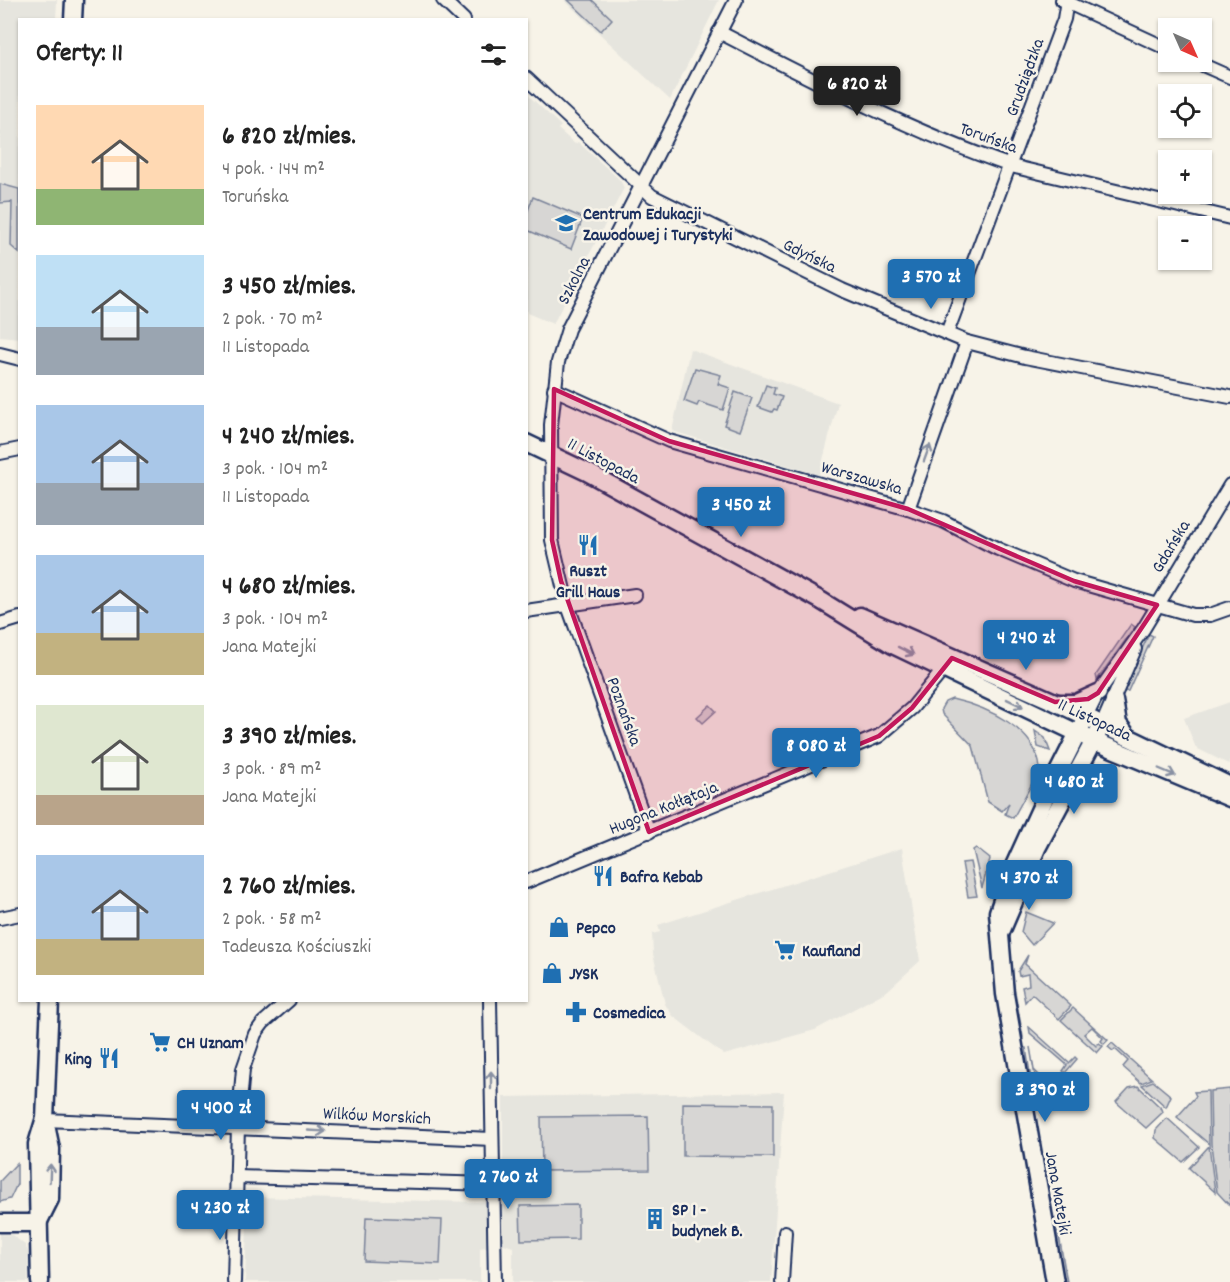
<!DOCTYPE html>
<html lang="pl">
<head>
<meta charset="utf-8">
<style>
	:root { --surface:#fff; --page:#f2f2f2; --text:#222; --muted:#767676; --accent:#1f6fb2 }
	body { margin:0; font-family:Dekko,sans-serif; background:var(--page); color:var(--text); height:100vh; display:flex; flex-direction:column; font-size:22px; white-space:nowrap }
	* { box-sizing:border-box; margin:0 }
	p { font-size:20px; color:var(--muted) }
	.icon { flex:none; width:33px; height:33px; fill:none; stroke:currentColor; stroke-width:2; stroke-linecap:round; stroke-linejoin:round }
	.map { position:relative; flex:1; overflow:hidden }
	.sheet { position:absolute; left:18px; top:18px; width:510px; height:984px; display:flex; flex-direction:column; background:var(--surface); border-radius:0px; box-shadow:0 2px 4px #0004 }
	.sheet>* { flex:none }
	.needle { width:39px; rotate:135deg }
	.tools { position:absolute; left:1158px; top:18px; display:grid; gap:12px }
	.tools a { display:grid; place-items:center; width:54px; height:54px; border-radius:0px; background:var(--surface); box-shadow:0 2px 4px #0004; font-size:30px }
	.price { position:absolute; translate:-50% -51px; padding:0 14px; border-radius:6px; background:var(--accent); color:#fff; font-size:20px; line-height:39px; filter:drop-shadow(0 2px 3px #0008) }
	.price::after { content:''; position:absolute; left:50%; top:36px; width:18px; height:14px; margin-left:-9px; background:inherit; clip-path:polygon(0 0,100% 0,50% 100%) }
	.price.selected { background:#222; color:#fff }
	ul { padding:0; list-style:none }
	li { display:flex; align-items:center; gap:18px; height:150px; padding:0 18px }
	li span { display:grid; place-items:center; flex:none; width:168px; height:120px; border-radius:0px; color:#555 }
	li>.icon { margin-inline-start:auto }
	span .icon { width:72px; height:72px; fill:#fffc; stroke-width:1 }
	li b { font-size:26px }
	h2 { display:flex; justify-content:space-between; align-items:center; height:72px; padding:0 18px; font-size:26px }
	.map>svg:first-child { display:block }
</style>
</head>
<body>
<div class="map">
<svg width="1230" height="1282" viewBox="0 0 1230 1282">
	<rect width="100%" height="100%" fill="#f7f3e8"/>
	<filter id="ink" filterUnits="userSpaceOnUse"><feTurbulence type="fractalNoise" baseFrequency=".0167" numOctaves="2"/><feDisplacementMap in="SourceGraphic" scale="12" xChannelSelector="R" yChannelSelector="G"/><feConvolveMatrix kernelMatrix="1 2 1 2 8 2 1 2 1" color-interpolation-filters="sRGB"/></filter>
	<g filter="url(#ink)">
		<!-- built -->
		<g fill="#e6e5de">
			<polygon points="0,0 57,0 56,19 20,20 19,338 0,336"/>
			<polygon points="564,0 719,0 670,100"/>
			<polygon points="526,93 561,126 558,129 575,144 578,142 620,180 624,188 553,324 527,313"/>
			<polygon points="690,349 838,403 819,475 672,431"/>
			<polygon points="1230,702 1230,765 1196,748 1184,718"/>
			<polygon points="902,848 920,961 887,991 815,1030 724,1055 673,1016 665,1004 653,954 652,934 660,932 658,925"/>
			<polygon points="784,1092 771,1282 513,1282 513,1247 504,1244 480,1248 480,1282 245,1282 248,1197 480,1202 503,1198 503,1097"/>
			<polygon points="0,1234 12,1235 25,1245 29,1254 28,1282 0,1282"/>
		</g>
		<!-- green -->
		<g fill="#d7d6d4" stroke="#798299" stroke-width="1.5">
			<polygon points="568,0 592,0 612,19 601,31"/>
			<polygon points="0,184 19,189 19,253 11,246 12,202 0,203"/>
			<polygon points="533,197 583,218 571,249 527,230 527,213"/>
			<polygon points="695,368 721,375 718,384 730,388 723,410 699,402 697,406 684,401"/>
			<polygon points="766,385 775,388 773,394 782,397 777,410 774,409 772,412 758,407"/>
			<polygon points="735,392 752,398 740,431 724,425"/>
			<polygon points="1131,624 1135,627 1097,680 1096,675"/>
			<polygon points="1149,634 1153,636 1128,691 1122,692"/>
			<path d="M952,699C987,707 1037,729 1040,769L1013,818L1005,814L1009,803L1002,811L988,802L973,746L942,714L941,709L945,702Z"/>
			<polygon points="710,705 716,711 703,723 697,717"/>
			<polygon points="1035,731 1045,738 1050,751 1038,747"/>
			<polygon points="1081,779 1085,785 1083,791 1057,823"/>
			<polygon points="976,848 990,859 982,888 973,850"/>
			<polygon points="970,862 977,896 968,897 962,863"/>
			<polygon points="1026,912 1053,923 1032,945 1021,932"/>
			<polygon points="1028,955 1025,964 1071,1006 1059,1019 1032,994 1025,1002 1022,987 1029,985 1028,974 1019,976 1018,971"/>
			<polygon points="1012,975 1023,1037 1021,1037 1015,1012"/>
			<polygon points="1073,1008 1108,1040 1104,1044 1101,1041 1103,1038 1092,1027 1084,1034 1096,1046 1099,1043 1103,1046 1097,1053 1061,1020"/>
			<polygon points="1029,1027 1069,1063 1075,1057 1077,1059 1065,1073 1063,1071 1067,1065 1030,1033"/>
			<polygon points="1112,1043 1152,1079 1141,1083 1123,1067 1128,1061 1115,1049 1113,1051 1108,1047"/>
			<polygon points="1030,1047 1034,1070 1049,1085 1057,1077 1059,1079 1039,1100"/>
			<polygon points="1023,1048 1026,1048 1034,1098 1030,1096"/>
			<polygon points="1153,1081 1171,1096 1166,1107 1142,1085"/>
			<polygon points="1138,1086 1162,1109 1163,1112 1146,1128 1116,1102 1129,1088"/>
			<polygon points="1230,1089 1230,1206 1217,1192 1211,1144 1210,1091"/>
			<polygon points="1207,1091 1208,1091 1209,1144 1177,1117 1196,1096 1194,1092"/>
			<polygon points="683,1103 773,1104 773,1157 683,1156"/>
			<polygon points="648,1116 649,1170 542,1171 541,1117"/>
			<polygon points="1167,1118 1199,1147 1183,1162 1155,1138 1156,1130"/>
			<polygon points="1209,1146 1215,1192 1189,1168"/>
			<polygon points="17,1163 17,1184 10,1199 0,1202 0,1181"/>
			<polygon points="525,1173 524,1182 509,1182 509,1173"/>
			<polygon points="578,1205 578,1239 521,1240 520,1206"/>
			<polygon points="366,1217 442,1220 440,1264 364,1261"/>
			<polygon points="1054,1218 1056,1218 1067,1282 1062,1282"/>
		</g>
		<g fill="none" stroke-linecap="round" stroke-linejoin="round">
			<defs>
				<g id="street">
					<polyline points="443,0 464,20"/>
					<polyline points="1062,0 1168,49"/>
					<path d="M719,32C814,81 910,131 1011,166L1230,218"/>
					<polyline points="1196,62 1230,77"/>
					<polyline points="526,78 652,196 842,290 967,342 1025,357 1230,397"/>
					<polyline points="947,333 1064,19 1067,0"/>
					<polyline points="0,354 20,359"/>
					<polyline points="554,389 669,441 908,509 943,521 998,549 1074,581 1193,615 1210,615 1230,608"/>
					<polyline points="0,453 20,449"/>
					<polyline points="908,509 967,342"/>
					<polyline points="526,611 635,595"/>
					<polyline points="0,624 20,618"/>
					<polyline points="1086,717 1098,693 1144,628 1230,485"/>
					<polyline points="1102,725 1135,649"/>
					<polyline points="649,832 567,603 552,540 551,425 558,362 568,329 736,0"/>
					<polyline points="526,882 879,736 912,708 948,664"/>
					<polyline points="0,918 20,914"/>
					<polyline points="490,1000 495,1282"/>
					<polyline points="45,1120 492,1139"/>
					<polyline points="208,1124 226,1115 240,1099"/>
					<polyline points="237,1177 493,1184"/>
					<polyline points="234,1282 238,1126 243,1069 255,1034 263,1023 289,1000"/>
					<polyline points="782,1282 785,1232"/>
				</g>
				<g id="secondary">
					<polyline points="73,20 74,0"/>
					<polyline points="526,443 587,472 820,600 893,645 1094,741 1230,798"/>
					<polyline points="860,616 1055,702 1230,786"/>
					<polyline points="1114,700 1118,724 1128,737"/>
					<polyline points="1060,703 1076,703 1098,693"/>
					<polyline points="1001,932 1037,848 1098,733"/>
					<polyline points="0,1223 38,1223"/>
					<polyline points="38,1223 50,1199 51,1149 45,1120 50,1000"/>
					<polyline points="40,1282 37,1144 44,1121"/>
					<polyline points="1055,1282 1005,994 998,912 1013,868 1045,798 1086,717"/>
				</g>
			</defs>
			<!-- street casing -->
			<use href="#street" stroke="#1b2f5e" stroke-width="16"/>
			<!-- secondary casing -->
			<use href="#secondary" stroke="#1b2f5e" stroke-width="21"/>
			<!-- street -->
			<use href="#street" stroke="#f7f3e8" stroke-width="12"/>
			<!-- secondary -->
			<use href="#secondary" stroke="#f7f3e8" stroke-width="16"/>
		</g>
		<!-- one-way arrows -->
		<defs><path id="oneway-shaft" d="M-6 0H5M1.5-3L5.5 0L1.5 3" fill="none" stroke-width="1.6" stroke-linecap="round" stroke-linejoin="round" transform="scale(1.5)"/></defs>
		<g stroke="#8991a3">
			<use href="#oneway-shaft" transform="translate(927 453) rotate(-70)"/>
			<use href="#oneway-shaft" transform="translate(906 651) rotate(27)"/>
			<use href="#oneway-shaft" transform="translate(1015 703) rotate(26)"/>
			<use href="#oneway-shaft" transform="translate(1167 772) rotate(23)"/>
			<use href="#oneway-shaft" transform="translate(491 1080) rotate(-90)"/>
			<use href="#oneway-shaft" transform="translate(317 1131) rotate(3)"/>
			<use href="#oneway-shaft" transform="translate(50 1173) rotate(-88)"/>
		</g>
	</g>
	<!-- marked area -->
	<path fill="#c2185b" fill-opacity="0.2" stroke="#c2185b" stroke-width="4.5" stroke-linejoin="round" d="M554,389L669,441L908,509L1074,581L1157,605L1098,693L1088,699L1055,702L952,658L912,708L879,736L649,832L561,581L552,540Z"/>
	<!-- icons -->
	<defs>
		<symbol id="school-bare" viewBox="-9 -9 18 18"><path d="M0-5L7-2L0 1L-7-2ZM-4 1L0 2.5L4 1V4Q0 6-4 4Z" fill="#1f6fb2" stroke="#f7f3e8" stroke-width="2.5" paint-order="stroke"/></symbol>
		<symbol id="restaurant-bare" viewBox="-9 -9 18 18"><path d="M-5-6h1v4h1v-4h1v4h1v-4h1v5L-1.5 .5V6h-2V.5L-5-1ZM5-6V6H3V1.5H1.5Q1.5-4 5-6Z" fill="#1f6fb2" stroke="#f7f3e8" stroke-width="2.5" paint-order="stroke"/></symbol>
		<symbol id="shop-bare" viewBox="-9 -9 18 18"><path d="M-5-2.5h2.3a2.7 3.5 0 0 1 5.4 0H5L5.5 6h-11ZM-1.5-2.5h3a1.5 2.3 0 0 0-3 0Z" fill="#1f6fb2" stroke="#f7f3e8" stroke-width="2.5" paint-order="stroke"/></symbol>
		<symbol id="supermarket-bare" viewBox="-9 -9 18 18"><path d="M-6-5.5h2.5l.6 2H6L4.5 2H-2.5L-4.4-4H-6ZM-1.5 3.2a1.3 1.3 0 1 0 .1 0ZM3 3.2a1.3 1.3 0 1 0 .1 0Z" fill="#1f6fb2" stroke="#f7f3e8" stroke-width="2.5" paint-order="stroke"/></symbol>
		<symbol id="pharmacy-bare" viewBox="-9 -9 18 18"><path d="M-2-6h4v4h4v4h-4v4h-4v-4h-4v-4h4Z" fill="#1f6fb2" stroke="#f7f3e8" stroke-width="2.5" paint-order="stroke"/></symbol>
		<symbol id="building-bare" viewBox="-9 -9 18 18"><path d="M-4-6H4V6H1V3H-1V6H-4ZM-2.5-4.3h1.7v1.8h-1.7ZM.8-4.3h1.7v1.8H.8ZM-2.5-1h1.7V.8h-1.7ZM.8-1h1.7V.8H.8Z" fill="#1f6fb2" stroke="#f7f3e8" stroke-width="2.5" paint-order="stroke"/></symbol>
	</defs>
	<g fill-rule="evenodd">
		<use href="#school-bare" x="551" y="208" width="30" height="30"/>
		<use href="#restaurant-bare" x="573" y="530" width="30" height="30"/>
		<use href="#restaurant-bare" x="588" y="861" width="30" height="30"/>
		<use href="#shop-bare" x="544" y="912" width="30" height="30"/>
		<use href="#supermarket-bare" x="770" y="935" width="30" height="30"/>
		<use href="#shop-bare" x="537" y="958" width="30" height="30"/>
		<use href="#pharmacy-bare" x="561" y="997" width="30" height="30"/>
		<use href="#supermarket-bare" x="145" y="1027" width="30" height="30"/>
		<use href="#restaurant-bare" x="94" y="1043" width="30" height="30"/>
		<use href="#building-bare" x="640" y="1204" width="30" height="30"/>
	</g>
	<g text-anchor="middle" stroke-width="5" stroke-linejoin="round" paint-order="stroke">
		<!-- street labels -->
		<g font-size="18" fill="#1b2f5e" stroke="#f7f3e8">
			<text transform="translate(1024 77) rotate(-70)" y="6">Grudziądzka</text>
			<text transform="translate(989 137) rotate(20)" y="6">Toruńska</text>
			<text transform="translate(810 255) rotate(26)" y="6">Gdyńska</text>
			<text transform="translate(573 280) rotate(-63)" y="6">Szkolna</text>
			<text transform="translate(604 460) rotate(28)" y="6">11 Listopada</text>
			<text transform="translate(862 477) rotate(16)" y="6">Warszawska</text>
			<text transform="translate(1170 546) rotate(-59)" y="6">Gdańska</text>
			<text transform="translate(625 711) rotate(70)" y="6">Poznańska</text>
			<text transform="translate(1095 719) rotate(25)" y="6">11 Listopada</text>
			<text transform="translate(663 807) rotate(-22)" y="6">Hugona Kołłątaja</text>
			<text transform="translate(377 1115) rotate(3)" y="6">Wilków Morskich</text>
			<text transform="translate(1059 1193) rotate(80)" y="6">Jana Matejki</text>
		</g>
		<!-- poi labels -->
		<g font-size="18" font-weight="bold" fill="#1b2f5e" stroke="#f7f3e8" text-anchor="start">
			<text x="583" y="219">Centrum Edukacji<tspan x="583" dy="21">Zawodowej i Turystyki</tspan></text>
			<text x="588" y="576" text-anchor="middle">Ruszt<tspan x="588" dy="21">Grill Haus</tspan></text>
			<text x="620" y="882">Bafra Kebab</text>
			<text x="576" y="933">Pepco</text>
			<text x="802" y="956">Kaufland</text>
			<text x="569" y="979">JYSK</text>
			<text x="593" y="1018">Cosmedica</text>
			<text x="177" y="1048">CH Uznam</text>
			<text x="92" y="1064" text-anchor="end">King</text>
			<text x="672" y="1215">SP 1 -<tspan x="672" dy="21">budynek B.</tspan></text>
		</g>
	</g>
</svg>
<div class="tools">
<a><svg class="needle" viewBox="-14 -14 28 28"><path d="M0-13l5 13h-10z" fill="#e53935"/><path d="M0 13l5-13h-10z" fill="#767676"/></svg></a>
<a><svg class="icon" aria-label="locate" viewBox="0 0 24 24"><circle cx="12" cy="12" r="6"/><path d="M12 2v4M12 18v4M2 12h4M18 12h4"/></svg></a>
<a>+</a>
<a>−</a>
</div>
<b class="price selected" style="left:857px;top:117px">6 820 zł</b>
<b class="price" style="left:931px;top:310px">3 570 zł</b>
<b class="price" style="left:741px;top:538px">3 450 zł</b>
<b class="price" style="left:1026px;top:671px">4 240 zł</b>
<b class="price" style="left:816px;top:779px">8 080 zł</b>
<b class="price" style="left:1074px;top:815px">4 680 zł</b>
<b class="price" style="left:1029px;top:911px">4 370 zł</b>
<b class="price" style="left:1045px;top:1123px">3 390 zł</b>
<b class="price" style="left:221px;top:1141px">4 400 zł</b>
<b class="price" style="left:508px;top:1210px">2 760 zł</b>
<b class="price" style="left:220px;top:1241px">4 230 zł</b>
<section class="sheet">
<h2>Oferty: 11<svg class="icon" aria-label="filters" viewBox="0 0 24 24"><path d="M4 7h16M4 17h16"/><circle cx="9" cy="7" r="2"/><circle cx="15" cy="17" r="2"/></svg></h2>
<ul>
<li><span style="background:linear-gradient(#ffd9b3 70%,#8fb573 0)"><svg class="icon" aria-label="home" viewBox="0 0 24 24"><path d="M3 11l9-7 9 7M6 9v11h12V9"/></svg></span><div><b>6 820 zł/mies.</b><p>4 pok. · 144 m²</p><p>Toruńska</p></div></li>
<li><span style="background:linear-gradient(#bfe0f5 60%,#9aa5b1 0)"><svg class="icon" aria-label="home" viewBox="0 0 24 24"><path d="M3 11l9-7 9 7M6 9v11h12V9"/></svg></span><div><b>3 450 zł/mies.</b><p>2 pok. · 70 m²</p><p>11 Listopada</p></div></li>
<li><span style="background:linear-gradient(#a9c7e8 65%,#9aa5b1 0)"><svg class="icon" aria-label="home" viewBox="0 0 24 24"><path d="M3 11l9-7 9 7M6 9v11h12V9"/></svg></span><div><b>4 240 zł/mies.</b><p>3 pok. · 104 m²</p><p>11 Listopada</p></div></li>
<li><span style="background:linear-gradient(#a9c7e8 65%,#c2b280 0)"><svg class="icon" aria-label="home" viewBox="0 0 24 24"><path d="M3 11l9-7 9 7M6 9v11h12V9"/></svg></span><div><b>4 680 zł/mies.</b><p>3 pok. · 104 m²</p><p>Jana Matejki</p></div></li>
<li><span style="background:linear-gradient(#dfe7d0 75%,#b9a48a 0)"><svg class="icon" aria-label="home" viewBox="0 0 24 24"><path d="M3 11l9-7 9 7M6 9v11h12V9"/></svg></span><div><b>3 390 zł/mies.</b><p>3 pok. · 89 m²</p><p>Jana Matejki</p></div></li>
<li><span style="background:linear-gradient(#a9c7e8 70%,#c2b280 0)"><svg class="icon" aria-label="home" viewBox="0 0 24 24"><path d="M3 11l9-7 9 7M6 9v11h12V9"/></svg></span><div><b>2 760 zł/mies.</b><p>2 pok. · 58 m²</p><p>Tadeusza Kościuszki</p></div></li>
</ul>
</section>
</div>
</body>
</html>
